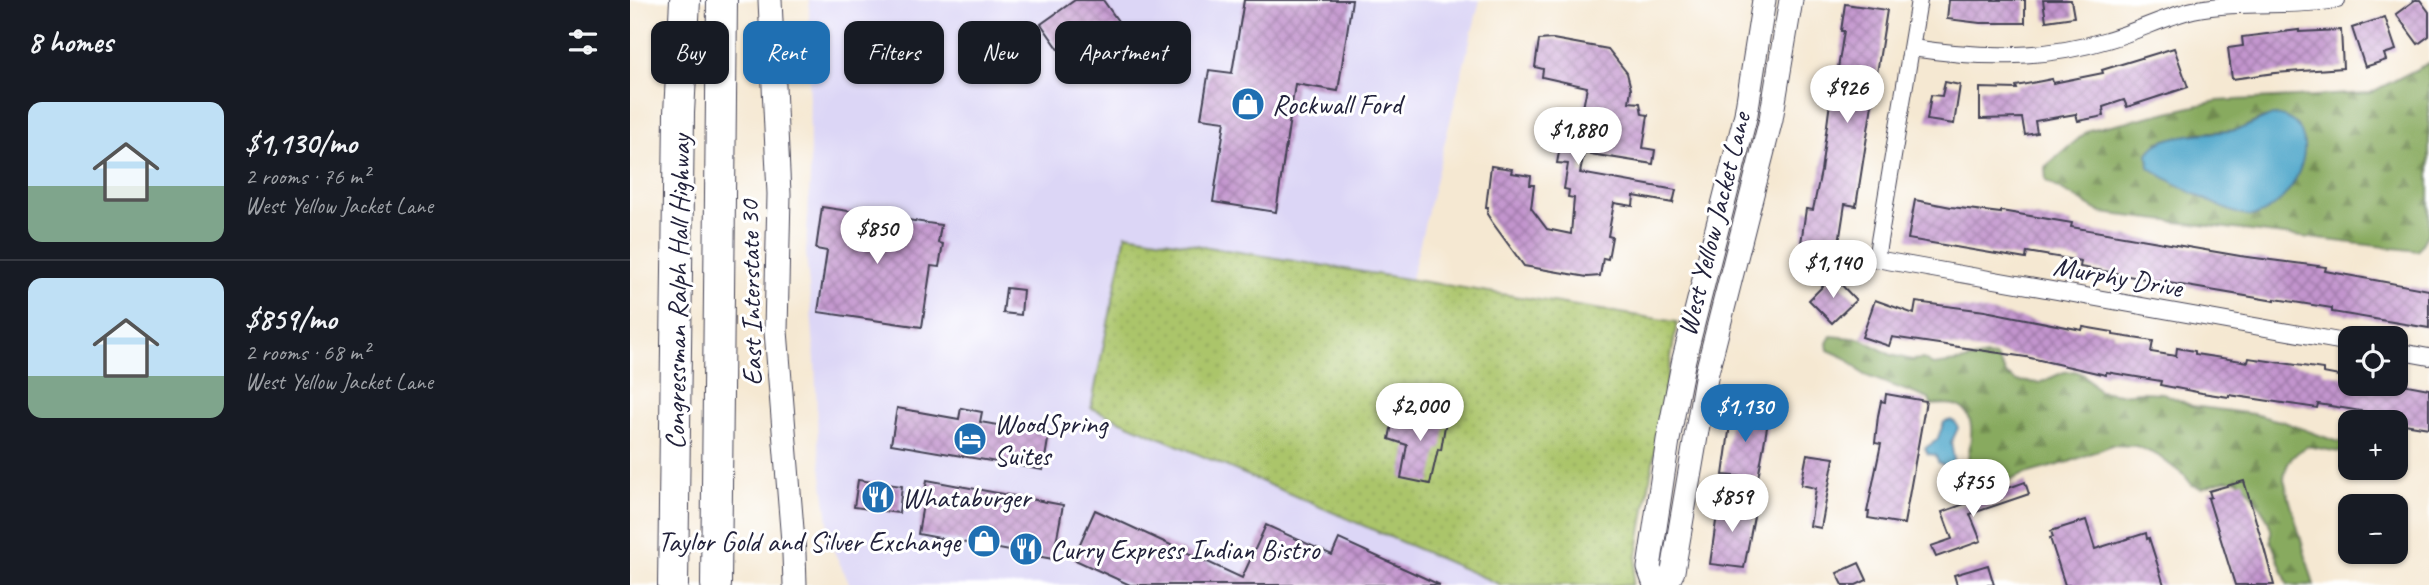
<!DOCTYPE html>
<html lang="en">
<head>
<meta charset="utf-8">
<style>
	:root { --surface:#171b24; --page:#20242c; --text:#f1f3f6; --muted:#9ea1a6; --line:#363941; --accent:#1f6fb2 }
	body { margin:0; font-family:Caveat,sans-serif; background:var(--page); color:var(--text); height:100vh; display:flex; flex-direction:column; font-size:26px; white-space:nowrap }
	* { box-sizing:border-box; margin:0 }
	p { font-size:23px; color:var(--muted) }
	.icon { flex:none; width:38px; height:38px; fill:none; stroke:currentColor; stroke-width:2; stroke-linecap:round; stroke-linejoin:round }
	.map { position:relative; flex:1; overflow:hidden }
	.sheet { display:flex; flex-direction:column; background:var(--surface); width:630px }
	.sheet>* { flex:none }
	.hud { position:absolute; left:21px; top:21px; width:665px; height:63px; display:flex; gap:14px }
	.fabs { position:absolute; left:1708px; top:326px; display:grid; gap:14px }
	.fabs a { display:grid; place-items:center; width:70px; height:70px; border-radius:14px; background:var(--surface); box-shadow:0 2px 5px #0004; font-size:35px }
	.price { position:absolute; translate:-50% -60px; padding:0 16px; border-radius:24px; background:#fff; color:#222; font-size:23px; line-height:46px; filter:drop-shadow(0 2px 4px #0008) }
	.price::after { content:''; position:absolute; left:50%; top:42px; width:21px; height:16px; margin-left:-10px; background:inherit; clip-path:polygon(0 0,100% 0,50% 100%) }
	.price.active { background:var(--accent); color:#fff }
	ul { padding:0; list-style:none }
	li { display:flex; align-items:center; gap:21px; height:175px; padding:0 28px }
	li+li { border-top:2px solid var(--line) }
	li span { display:grid; place-items:center; flex:none; width:196px; height:140px; border-radius:14px; color:#555 }
	li>.icon { margin-inline-start:auto }
	span .icon { width:84px; height:84px; fill:#fffc; stroke-width:1 }
	li b { font-size:30px }
	h2 { display:flex; justify-content:space-between; align-items:center; height:84px; padding:0 28px; font-size:30px }
	.chip { padding:0 24px; border-radius:14px; background:var(--surface); box-shadow:0 2px 5px #0004; font-size:24px; line-height:63px }
	.chip.active { background:var(--accent); color:#fff }
	main { display:flex; flex:1; min-height:0 }
	.map>svg:first-child { display:block }
</style>
</head>
<body>
<main>
<section class="sheet">
<h2>8 homes<svg class="icon" aria-label="filters" viewBox="0 0 24 24"><path d="M4 7h16M4 17h16"/><circle cx="9" cy="7" r="2"/><circle cx="15" cy="17" r="2"/></svg></h2>
<ul>
<li><span style="background:linear-gradient(#bfe0f5 60%,#7fa58c 0)"><svg class="icon" aria-label="home" viewBox="0 0 24 24"><path d="M3 11l9-7 9 7M6 9v11h12V9"/></svg></span><div><b>$1,130/mo</b><p>2 rooms · 76 m²</p><p>West Yellow Jacket Lane</p></div></li>
<li><span style="background:linear-gradient(#bfe0f5 70%,#7fa58c 0)"><svg class="icon" aria-label="home" viewBox="0 0 24 24"><path d="M3 11l9-7 9 7M6 9v11h12V9"/></svg></span><div><b>$859/mo</b><p>2 rooms · 68 m²</p><p>West Yellow Jacket Lane</p></div></li>
</ul>
</section>
<div class="map">
<svg width="1799" height="585" viewBox="0 0 1799 585">
	<defs>
		<pattern id="forest-firs" width="22" height="20" patternUnits="userSpaceOnUse" patternTransform="scale(1.75)"><rect width="22" height="20" fill="#88aa5f"/><path d="M5 1l3.5 6h-7zM16 11l3.5 6h-7z" fill="#6f8a50"/></pattern>
		<pattern id="park-dots" width="8" height="8" patternUnits="userSpaceOnUse" patternTransform="scale(1.75)"><rect width="8" height="8" fill="#abc56b"/><path d="M2 2h.1M6 6h.1" fill="none" stroke="#93a95e" stroke-width="1.8" stroke-linecap="round"/></pattern>
		<pattern id="building-cross-hatch" width="8" height="8" patternUnits="userSpaceOnUse" patternTransform="scale(1.75)"><rect width="8" height="8" fill="#c395ce"/><path d="M0 0l8 8M0 8l8-8" fill="none" stroke="#9e79a8"/></pattern>
	</defs>
	<rect width="100%" height="100%" fill="#fff"/>
	<filter id="ink" filterUnits="userSpaceOnUse"><feTurbulence type="fractalNoise" baseFrequency=".0143" numOctaves="2"/><feDisplacementMap in="SourceGraphic" scale="14" xChannelSelector="R" yChannelSelector="G"/><feConvolveMatrix kernelMatrix="1 2 1 2 8 2 1 2 1" color-interpolation-filters="sRGB"/></filter>
	<filter id="wash" filterUnits="userSpaceOnUse"><feTurbulence type="fractalNoise" baseFrequency=".00686" numOctaves="4" result="noise"/><feDisplacementMap in="SourceGraphic" scale="28" xChannelSelector="R" yChannelSelector="G"/><feGaussianBlur stdDeviation="1.57" result="paint"/><feColorMatrix in="noise" values="0 0 0 0 0 0 0 0 0 0 0 0 0 0 0 0 0 1.4 0 .05"/><feComposite in="paint" operator="in"/></filter>
	<g filter="url(#wash)">
		<rect width="100%" height="100%" fill="#f5e8d2"/>
		<!-- built -->
		<polygon fill="#dcd6f6" points="179,0 850,0 781,279 496,234 461,408 871,585 220,585 201,545 188,443 185,360 176,252 180,178"/>
		<!-- forest -->
		<g fill="url(#forest-firs)" stroke="#55664d" stroke-width="2" fill-rule="evenodd">
			<path d="M1799,63V232L1788,251L1472,213L1416,181L1415,167L1459,130L1587,101L1740,93ZM1633,118L1611,215L1573,196L1528,142L1568,133L1608,130Z"/>
			<path d="M1201,336L1232,339L1261,355L1282,360L1293,359L1303,365L1334,361L1355,356L1366,357L1377,375L1387,381L1409,383L1434,372L1445,371L1454,375L1469,391L1490,394L1511,392L1533,393L1562,406L1623,414L1654,422L1705,441L1720,442V454L1677,446C1663,455 1655,462 1654,480L1684,585H1658L1641,541V529L1637,518L1620,491L1607,480H1595L1572,488L1562,485L1555,476L1527,455L1506,446L1482,445L1439,462L1395,474L1375,482L1341,489L1334,482C1335,461 1355,412 1324,405C1317,403 1309,405 1301,405L1299,399L1234,375L1216,358L1198,350L1197,343Z"/>
		</g>
		<!-- park -->
		<polygon fill="url(#park-dots)" stroke="#667453" stroke-width="2" points="496,234 1047,322 1002,585 871,585 461,408"/>
		<!-- water -->
		<g fill="#4ca5c9" stroke="#376482" stroke-width="2">
			<path d="M1643,115C1705,121 1662,215 1620,216C1604,217 1533,178 1519,167L1518,154C1530,130 1583,135 1606,130C1619,127 1630,119 1643,115Z"/>
			<polygon points="1321,420 1326,423 1328,428 1321,443 1324,459 1321,464 1314,466 1308,462 1306,455 1298,454 1295,448 1307,440 1314,422"/>
		</g>
		<g id="blocks">
			<!-- building -->
			<g fill="url(#building-cross-hatch)">
				<polygon points="445,0 473,0 500,38 447,75 411,24"/>
				<polygon points="614,0 722,0 708,91 665,84 646,212 583,202 595,121 571,118 579,70 602,73"/>
				<polygon points="1319,0 1395,0 1395,23 1350,23 1317,19"/>
				<polygon points="1413,0 1441,0 1444,17 1416,21"/>
				<polygon points="1785,0 1790,0 1799,12 1799,36 1788,44 1766,14"/>
				<polygon points="1215,4 1257,10 1226,206 1215,204 1208,249 1171,243 1176,209 1183,210 1191,171 1202,87 1205,87 1214,31 1211,31"/>
				<polygon points="1755,17 1766,50 1754,54 1756,60 1735,67 1722,28"/>
				<polygon points="1669,30 1669,32 1711,30 1713,68 1645,73 1602,79 1598,48 1613,46 1612,37"/>
				<polygon points="923,39 978,49 997,73 1001,89 999,102 1010,103 1012,114 1018,115 1013,148 1025,150 1023,164 954,153 950,173 1046,190 1043,203 1004,196 1003,206 984,203 978,236 982,237 978,259 973,258 970,276 957,277 894,266 862,222 857,214 858,207 856,207 861,166 882,169 881,173 901,176 900,185 904,185 901,208 917,229 941,234 944,198 938,197 939,190 934,189 938,164 927,163 930,147 945,150 957,87 912,77 913,69 905,67 909,40"/>
				<polygon points="1544,48 1558,87 1497,107 1494,100 1473,107 1474,116 1448,121 1446,114 1405,121 1407,133 1395,135 1392,118 1350,119 1350,88 1387,89 1386,86 1422,79 1423,83 1473,73 1472,70"/>
				<polygon points="1315,82 1330,85 1324,124 1297,120 1301,95 1312,96"/>
				<polygon points="1285,200 1321,207 1371,213 1371,211 1442,223 1441,227 1610,256 1696,267 1695,271 1799,290 1799,328 1702,312 1702,308 1645,299 1645,301 1492,275 1492,274 1450,267 1451,261 1397,252 1396,259 1278,239"/>
				<polygon points="192,207 311,225 308,243 313,244 309,267 301,266 292,327 188,312 197,251 186,249"/>
				<polygon points="1203,276 1226,300 1202,323 1179,300"/>
				<polygon points="376,288 393,290 391,315 373,313"/>
				<polygon points="1245,300 1284,314 1286,302 1355,311 1452,330 1453,327 1483,332 1483,335 1523,341 1521,352 1546,356 1547,348 1565,351 1565,354 1618,362 1619,358 1693,369 1693,373 1720,378 1720,383 1777,383 1777,385 1799,389 1799,428 1743,419 1743,413 1688,404 1687,408 1599,395 1599,397 1572,393 1530,385 1531,381 1476,372 1476,375 1396,357 1349,350 1262,337 1259,346 1232,337"/>
				<polygon points="1256,394 1296,401 1274,524 1238,518 1239,512 1237,512 1251,444 1245,443 1248,416 1251,401 1255,402"/>
				<polygon points="267,408 329,419 331,408 352,412 350,422 419,434 413,470 261,444"/>
				<polygon points="780,408 817,414 811,450 808,449 800,484 771,478 777,445 759,439 763,419 778,422"/>
				<polygon points="1102,410 1139,416 1128,478 1093,475"/>
				<polygon points="1177,454 1204,458 1191,528 1180,526 1186,488 1171,485"/>
				<polygon points="228,480 272,486 269,513 224,507"/>
				<polygon points="297,480 433,505 423,559 288,534"/>
				<polygon points="1614,481 1634,548 1644,585 1605,585 1578,498 1581,497 1579,491"/>
				<polygon points="1395,482 1399,494 1340,514 1351,541 1306,557 1301,546 1322,539 1312,512"/>
				<polygon points="1089,500 1126,506 1114,568 1080,564"/>
				<polygon points="465,510 612,578 636,525 702,555 709,539 810,585 500,585 443,559"/>
				<polygon points="1456,520 1465,549 1516,533 1517,539 1519,538 1534,585 1435,585 1420,538 1423,537 1421,531"/>
				<polygon points="1229,563 1237,580 1226,585 1213,585 1207,573"/>
				<polygon points="1358,565 1364,585 1327,585 1324,575"/>
			</g>
		</g>
	</g>
	<g filter="url(#ink)">
		<use href="#blocks" fill-opacity="0" stroke="#424052" stroke-width="2"/>
		<g fill="none" stroke-linecap="round" stroke-linejoin="round">
			<defs>
				<g id="street">
					<polyline points="1289,0 1246,259 1720,343"/>
					<path d="M1282,48C1348,58 1413,60 1477,40C1506,32 1534,17 1563,10C1610,0 1660,8 1707,0"/>
					<polyline points="1766,351 1799,357"/>
				</g>
				<g id="secondary">
					<polyline points="140,0 149,194 146,331 164,554 165,585"/>
					<polyline points="1025,585 1019,568 1038,440 1054,359 1116,114 1134,0"/>
					<polyline points="1036,585 1043,571 1077,372 1141,119 1161,0"/>
				</g>
				<g id="highway">
					<polyline points="43,585 49,113 55,0"/>
					<polyline points="86,585 92,0"/>
				</g>
			</defs>
			<!-- street casing -->
			<use href="#street" stroke="#424052" stroke-width="18"/>
			<!-- secondary casing -->
			<use href="#secondary" stroke="#424052" stroke-width="25"/>
			<!-- highway casing -->
			<use href="#highway" stroke="#424052" stroke-width="32"/>
			<!-- street -->
			<use href="#street" stroke="#fff" stroke-width="16"/>
			<!-- secondary -->
			<use href="#secondary" stroke="#fff" stroke-width="23"/>
			<!-- highway -->
			<use href="#highway" stroke="#fff" stroke-width="30"/>
		</g>
	</g>
	<!-- icons -->
	<defs>
		<symbol id="shop-disc" viewBox="-11 -11 22 22"><circle r="9.5" fill="#1f6fb2" stroke="#fff"/><path d="M-5-2.5h2.3a2.7 3.5 0 0 1 5.4 0H5L5.5 6h-11ZM-1.5-2.5h3a1.5 2.3 0 0 0-3 0Z" fill="#fff"/></symbol>
		<symbol id="hotel-disc" viewBox="-11 -11 22 22"><circle r="9.5" fill="#1f6fb2" stroke="#fff"/><path d="M-6-4.5h1.5V1H6V5H4.5V3h-9V5H-6ZM-4 0a1.8 1.8 0 1 1 3.6 0ZM.5 0V-2.5h3Q6-2.5 6 0Z" fill="#fff"/></symbol>
		<symbol id="restaurant-disc" viewBox="-11 -11 22 22"><circle r="9.5" fill="#1f6fb2" stroke="#fff"/><path d="M-5-6h1v4h1v-4h1v4h1v-4h1v5L-1.5 .5V6h-2V.5L-5-1ZM5-6V6H3V1.5H1.5Q1.5-4 5-6Z" fill="#fff"/></symbol>
	</defs>
	<g fill-rule="evenodd">
		<use href="#shop-disc" x="599" y="85" width="38" height="38"/>
		<use href="#hotel-disc" x="321" y="420" width="38" height="38"/>
		<use href="#restaurant-disc" x="229" y="478" width="38" height="38"/>
		<use href="#shop-disc" x="335" y="522" width="38" height="38"/>
		<use href="#restaurant-disc" x="377" y="530" width="38" height="38"/>
	</g>
	<g text-anchor="middle" stroke-width="6" stroke-linejoin="round" paint-order="stroke">
		<!-- poi labels -->
		<g font-size="28" fill="#22223b" stroke="#fff" text-anchor="start">
			<text x="642" y="114">Rockwall Ford</text>
			<text x="364" y="433">WoodSpring<tspan x="364" dy="32">Suites</tspan></text>
			<text x="272" y="507">Whataburger</text>
			<text x="330" y="551" text-anchor="end">Taylor Gold and Silver Exchange</text>
			<text x="420" y="559">Curry Express Indian Bistro</text>
		</g>
		<!-- street labels -->
		<g font-size="28" fill="#22223b" stroke="#fff">
			<text transform="translate(1083 224) rotate(-76)" y="10">West Yellow Jacket Lane</text>
			<text transform="translate(1488 276) rotate(10)" y="10">Murphy Drive</text>
			<text transform="translate(47 292) rotate(-89)" y="10">Congressman Ralph Hall Highway</text>
			<text transform="translate(120 293) rotate(-91)" y="10">East Interstate 30</text>
		</g>
	</g>
</svg>
<div class="fabs">
<a><svg class="icon" aria-label="locate" viewBox="0 0 24 24"><circle cx="12" cy="12" r="6"/><path d="M12 2v4M12 18v4M2 12h4M18 12h4"/></svg></a>
<a>+</a>
<a>−</a>
</div>
<b class="price" style="left:1217px;top:125px">$926</b>
<b class="price" style="left:948px;top:167px">$1,880</b>
<b class="price" style="left:247px;top:266px">$850</b>
<b class="price" style="left:1203px;top:300px">$1,140</b>
<b class="price" style="left:790px;top:443px">$2,000</b>
<b class="price active" style="left:1115px;top:444px">$1,130</b>
<b class="price" style="left:1343px;top:519px">$755</b>
<b class="price" style="left:1102px;top:534px">$859</b>
<div class="hud">
<a class="chip">Buy</a>
<a class="chip active">Rent</a>
<a class="chip">Filters</a>
<a class="chip">New</a>
<a class="chip">Apartment</a>
</div>
</div>
</main>
</body>
</html>
